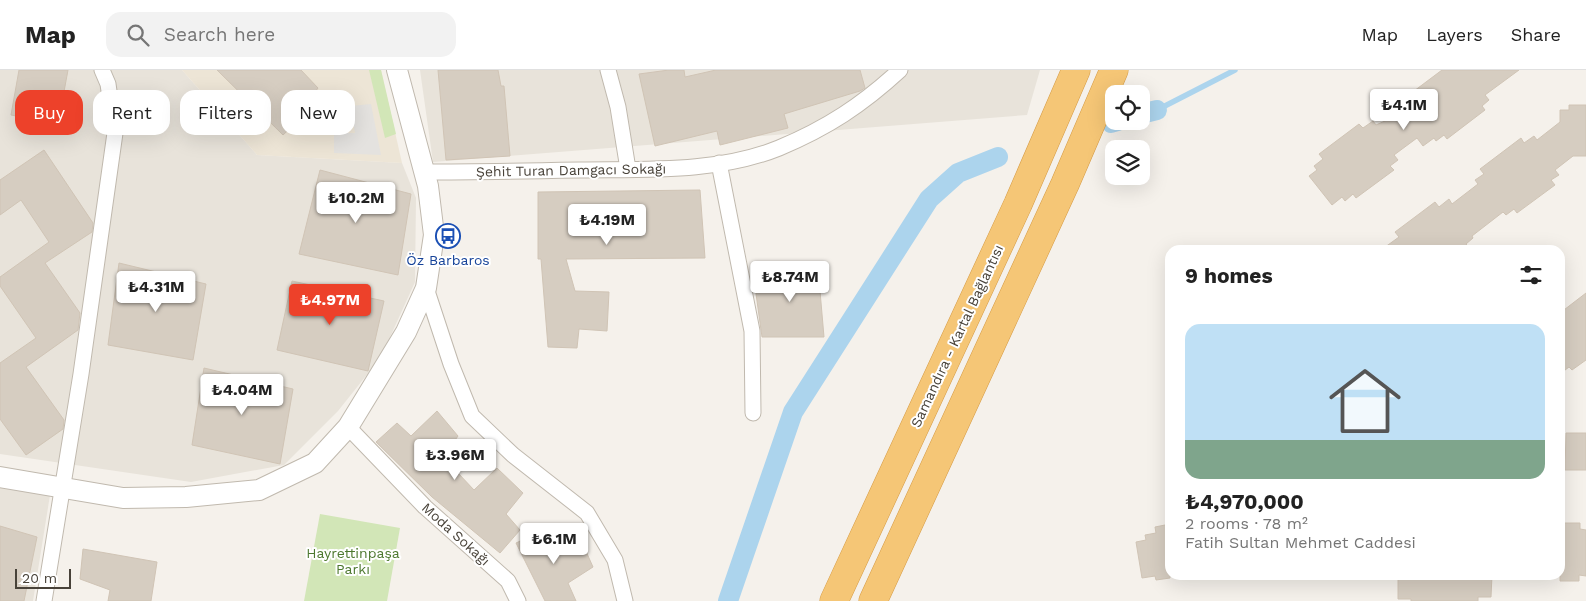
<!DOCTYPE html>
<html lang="en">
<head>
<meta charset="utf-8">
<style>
	:root { --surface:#fff; --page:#f2f2f2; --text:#222; --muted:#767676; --line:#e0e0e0; --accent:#ed412a }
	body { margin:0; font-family:"Work Sans",sans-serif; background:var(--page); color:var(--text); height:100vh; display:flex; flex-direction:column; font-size:19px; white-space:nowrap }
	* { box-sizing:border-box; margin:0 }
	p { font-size:16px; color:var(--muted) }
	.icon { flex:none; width:28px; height:28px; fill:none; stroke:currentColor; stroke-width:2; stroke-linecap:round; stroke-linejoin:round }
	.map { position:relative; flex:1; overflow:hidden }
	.sheet { position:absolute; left:1165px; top:175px; width:400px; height:335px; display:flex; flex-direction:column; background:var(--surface); border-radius:15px; box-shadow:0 5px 20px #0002 }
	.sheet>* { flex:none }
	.hud { position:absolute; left:15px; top:20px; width:475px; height:45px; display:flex; gap:10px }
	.buttons { position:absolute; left:1105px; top:15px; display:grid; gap:10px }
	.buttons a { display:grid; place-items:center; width:45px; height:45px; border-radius:10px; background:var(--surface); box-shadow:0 5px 20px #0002; font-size:25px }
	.scale { position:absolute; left:15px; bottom:12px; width:56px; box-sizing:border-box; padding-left:5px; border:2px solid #484239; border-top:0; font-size:14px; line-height:18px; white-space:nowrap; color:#484239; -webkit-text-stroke:4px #fff; paint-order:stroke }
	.price { position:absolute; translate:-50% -42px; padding:0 11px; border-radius:5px; background:#fff; color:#222; font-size:16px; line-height:32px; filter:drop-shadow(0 1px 2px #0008) }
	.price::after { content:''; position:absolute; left:50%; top:30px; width:15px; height:11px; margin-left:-8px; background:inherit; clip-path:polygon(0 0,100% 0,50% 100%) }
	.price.on { background:var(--accent); color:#fff }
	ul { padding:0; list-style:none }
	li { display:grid; align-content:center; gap:10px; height:265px; padding:0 20px }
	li+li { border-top:1px solid var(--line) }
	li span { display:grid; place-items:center; height:155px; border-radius:15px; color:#555 }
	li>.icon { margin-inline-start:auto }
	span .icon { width:90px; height:90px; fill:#fffc; stroke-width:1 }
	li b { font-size:21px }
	h2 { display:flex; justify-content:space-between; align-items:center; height:60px; padding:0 20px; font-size:21px }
	.chip { padding:0 18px; border-radius:15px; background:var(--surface); box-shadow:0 5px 20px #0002; font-size:18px; line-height:45px }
	.chip.on { background:var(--accent); color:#fff }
	header { display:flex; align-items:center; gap:30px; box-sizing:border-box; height:70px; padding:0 25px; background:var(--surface); border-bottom:1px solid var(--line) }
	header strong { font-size:24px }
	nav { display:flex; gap:28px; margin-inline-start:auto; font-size:18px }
	.search { width:350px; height:45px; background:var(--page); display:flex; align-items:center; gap:12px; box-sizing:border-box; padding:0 18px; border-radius:15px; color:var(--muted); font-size:19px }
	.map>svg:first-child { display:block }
</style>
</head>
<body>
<header>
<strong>Map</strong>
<div class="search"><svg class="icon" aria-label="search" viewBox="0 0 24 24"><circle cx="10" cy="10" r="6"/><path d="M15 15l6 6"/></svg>Search here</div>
<nav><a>Map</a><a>Layers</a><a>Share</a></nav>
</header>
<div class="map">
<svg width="1586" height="531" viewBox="0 0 1586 531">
	<rect width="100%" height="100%" fill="#f5f1eb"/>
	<!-- residential -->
	<g fill="#e8e3da">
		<polygon points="0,0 182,0 257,85 402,93 416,128 415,212 381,287 338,341 284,395 191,412 0,384"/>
		<polygon points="420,0 1040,0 1027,45 433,92"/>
		<polygon points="0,416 50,425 33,531 0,531"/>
	</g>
	<!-- education -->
	<polygon fill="#ede5d6" points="182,0 381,0 402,93 257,85"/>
	<!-- green -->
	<g fill="#d2e6b7">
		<polygon points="369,0 381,0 396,64 385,68"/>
		<polygon points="320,444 400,458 387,531 304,531"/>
	</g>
	<!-- parking -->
	<polygon fill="#e4e2df" points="371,34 381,85 334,83 334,63 355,63 350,36"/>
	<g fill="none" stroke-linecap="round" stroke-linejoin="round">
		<!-- stream -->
		<polyline stroke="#acd4ed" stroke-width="5.5" points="1157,40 1235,0"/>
		<!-- canal -->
		<g stroke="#acd4ed" stroke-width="20">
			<polyline points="1141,44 1157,40"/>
			<polyline points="1111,53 1118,51"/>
			<polyline points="728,531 793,342 929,129 958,103 998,87"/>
		</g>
	</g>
	<!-- building -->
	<g fill="#d6cdc1" stroke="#d0c4b5">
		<polygon points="19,0 68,0 58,54 11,45"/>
		<polygon points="217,0 301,0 318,18 313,25 319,31 283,65"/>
		<polygon points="438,0 498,0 501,16 504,16 510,86 446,90"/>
		<polygon points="669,0 684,0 685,7 716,0 860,0 865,18 860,21 784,44 788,58 720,75 717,61 655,76 639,4"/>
		<polygon points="1442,0 1519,0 1485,25 1489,30 1482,36 1485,40 1447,69 1444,65 1436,71 1434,68 1423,76 1417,68 1394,85 1398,90 1390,96 1394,100 1356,128 1353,124 1345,131 1342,127 1332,135 1309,106 1317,100 1314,96 1323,89 1319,84 1359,54 1363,58 1373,51 1376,55 1385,51 1414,29 1410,24"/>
		<polygon points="1569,35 1586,35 1586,86 1573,86 1555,100 1559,105 1551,110 1555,115 1517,143 1514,139 1506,145 1503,142 1472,166 1473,168 1466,174 1471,180 1381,180 1399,167 1395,162 1435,132 1439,137 1449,129 1452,134 1478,114 1475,110 1484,104 1480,99 1521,68 1524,73 1534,66 1537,70 1560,52 1560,40 1569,40"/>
		<polygon points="44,80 93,153 92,162 45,193 80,243 78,260 26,297 64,350 63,359 26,385 0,349 0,293 36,268 0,216 0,207 49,172 21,130 0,145 0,110"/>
		<polygon points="320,100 411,124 398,205 299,184"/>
		<polygon points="700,120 705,188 566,189 575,221 609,222 607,261 579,259 577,278 548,277 541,189 538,189 538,122"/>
		<polygon points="119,193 206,214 193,290 108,275"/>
		<polygon points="818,198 824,267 762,267 753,202"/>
		<polygon points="292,211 384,231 368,301 277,280"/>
		<polygon points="1586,223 1586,290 1572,300 1569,297 1560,304 1560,243"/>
		<polygon points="204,298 293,319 280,394 192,375"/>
		<polygon points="437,341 458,366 443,387 474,420 497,398 523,423 506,444 520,460 500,483 432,427 376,372 397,353 411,366"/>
		<polygon points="1566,363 1586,363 1586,400 1565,400"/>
		<polygon points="1560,453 1580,453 1580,459 1586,460 1586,506 1579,505 1579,511 1560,511"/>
		<polygon points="1170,454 1170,508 1156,510 1155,506 1142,508 1136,472 1146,470 1145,465 1156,463 1155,457"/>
		<polygon points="0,456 37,467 24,531 0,531"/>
		<polygon points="544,460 554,481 580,468 593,497 568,513 576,531 545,531 516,473"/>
		<polygon points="83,479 157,492 151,531 108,531 110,520 80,509"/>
		<polygon points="1398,505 1492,505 1491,527 1478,527 1478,531 1411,531 1411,529 1398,529"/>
	</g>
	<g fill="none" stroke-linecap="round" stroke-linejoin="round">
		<defs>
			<g id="minor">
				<polyline points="608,0 618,37 628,99"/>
				<polyline points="719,93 752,261 753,343"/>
				<path d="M424,102C476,102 528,101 580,100C646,99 717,103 779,78C827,58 862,35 900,0"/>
				<polyline points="426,218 451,294 472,346 513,385 587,443 615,490 625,531"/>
				<polyline points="348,357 425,437 508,511 518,531"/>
				<polyline points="44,531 81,304 115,63 108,14 102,0"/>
			</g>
			<polyline id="tertiary" points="0,407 123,428 186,427 259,420 315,393 348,357 406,262 426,218 434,165 428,116 397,0"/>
			<g id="motorway">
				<polyline points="834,531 1018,134 1076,0"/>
				<polyline points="873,531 1065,114 1114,0"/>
			</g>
		</defs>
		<!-- minor casing -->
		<use href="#minor" stroke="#c0b9ae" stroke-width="17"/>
		<!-- tertiary casing -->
		<use href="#tertiary" stroke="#c0b9ae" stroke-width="22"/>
		<!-- motorway casing -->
		<use href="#motorway" stroke="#d59b45" stroke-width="29"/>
		<!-- minor -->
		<use href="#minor" stroke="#fff" stroke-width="15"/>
		<!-- tertiary -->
		<use href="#tertiary" stroke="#fff" stroke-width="20"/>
		<!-- motorway -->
		<use href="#motorway" stroke="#f5c676" stroke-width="28"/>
	</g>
	<!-- icons -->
	<defs>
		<symbol id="bus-ring" viewBox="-11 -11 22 22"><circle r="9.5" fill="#fff" stroke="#1a4fb4" stroke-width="1.5"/><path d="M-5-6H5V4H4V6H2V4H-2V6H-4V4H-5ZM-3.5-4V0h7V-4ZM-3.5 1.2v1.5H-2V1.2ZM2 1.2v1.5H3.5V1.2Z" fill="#1a4fb4"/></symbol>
	</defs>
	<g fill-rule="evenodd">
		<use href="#bus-ring" x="434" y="152" width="28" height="28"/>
	</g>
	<g text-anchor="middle" stroke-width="4" stroke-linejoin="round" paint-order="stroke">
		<!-- street labels -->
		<g font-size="14" fill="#484239" stroke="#fff">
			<text transform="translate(571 100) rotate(-1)" y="5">Şehit Turan Damgacı Sokağı</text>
			<text transform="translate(957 266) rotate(-65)" y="5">Samandıra - Kartal Bağlantısı</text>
			<text transform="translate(456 464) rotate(42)" y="5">Moda Sokağı</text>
		</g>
		<!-- transit labels -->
		<g font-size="14" fill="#164399" stroke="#fff">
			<text x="448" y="195">Öz Barbaros</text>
		</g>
		<!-- park labels -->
		<g font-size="14" fill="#4d782f" stroke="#fff">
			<text x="353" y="488">Hayrettinpaşa<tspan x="353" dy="16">Parkı</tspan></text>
		</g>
	</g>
</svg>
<div class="buttons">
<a><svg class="icon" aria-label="locate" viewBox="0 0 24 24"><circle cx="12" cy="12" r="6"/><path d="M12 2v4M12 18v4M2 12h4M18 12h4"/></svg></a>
<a><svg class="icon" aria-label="layers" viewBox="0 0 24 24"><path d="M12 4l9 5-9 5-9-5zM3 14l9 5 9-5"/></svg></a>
</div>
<div class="scale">20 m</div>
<b class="price" style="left:1404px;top:61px">₺4.1M</b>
<b class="price" style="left:356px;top:154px">₺10.2M</b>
<b class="price" style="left:607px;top:176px">₺4.19M</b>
<b class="price" style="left:790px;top:233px">₺8.74M</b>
<b class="price" style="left:156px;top:243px">₺4.31M</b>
<b class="price on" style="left:330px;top:256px">₺4.97M</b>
<b class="price" style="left:242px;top:346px">₺4.04M</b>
<b class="price" style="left:455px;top:411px">₺3.96M</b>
<b class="price" style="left:554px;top:495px">₺6.1M</b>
<div class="hud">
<a class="chip on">Buy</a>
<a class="chip">Rent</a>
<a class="chip">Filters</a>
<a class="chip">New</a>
</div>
<section class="sheet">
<h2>9 homes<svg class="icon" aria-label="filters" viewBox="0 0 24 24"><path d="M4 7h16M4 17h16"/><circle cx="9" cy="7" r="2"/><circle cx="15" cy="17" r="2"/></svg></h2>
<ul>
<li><span style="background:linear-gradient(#bfe0f5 75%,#7fa58c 0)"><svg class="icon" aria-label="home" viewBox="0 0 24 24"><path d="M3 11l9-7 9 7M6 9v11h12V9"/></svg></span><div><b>₺4,970,000</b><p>2 rooms · 78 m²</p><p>Fatih Sultan Mehmet Caddesi</p></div></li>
</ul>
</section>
</div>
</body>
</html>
